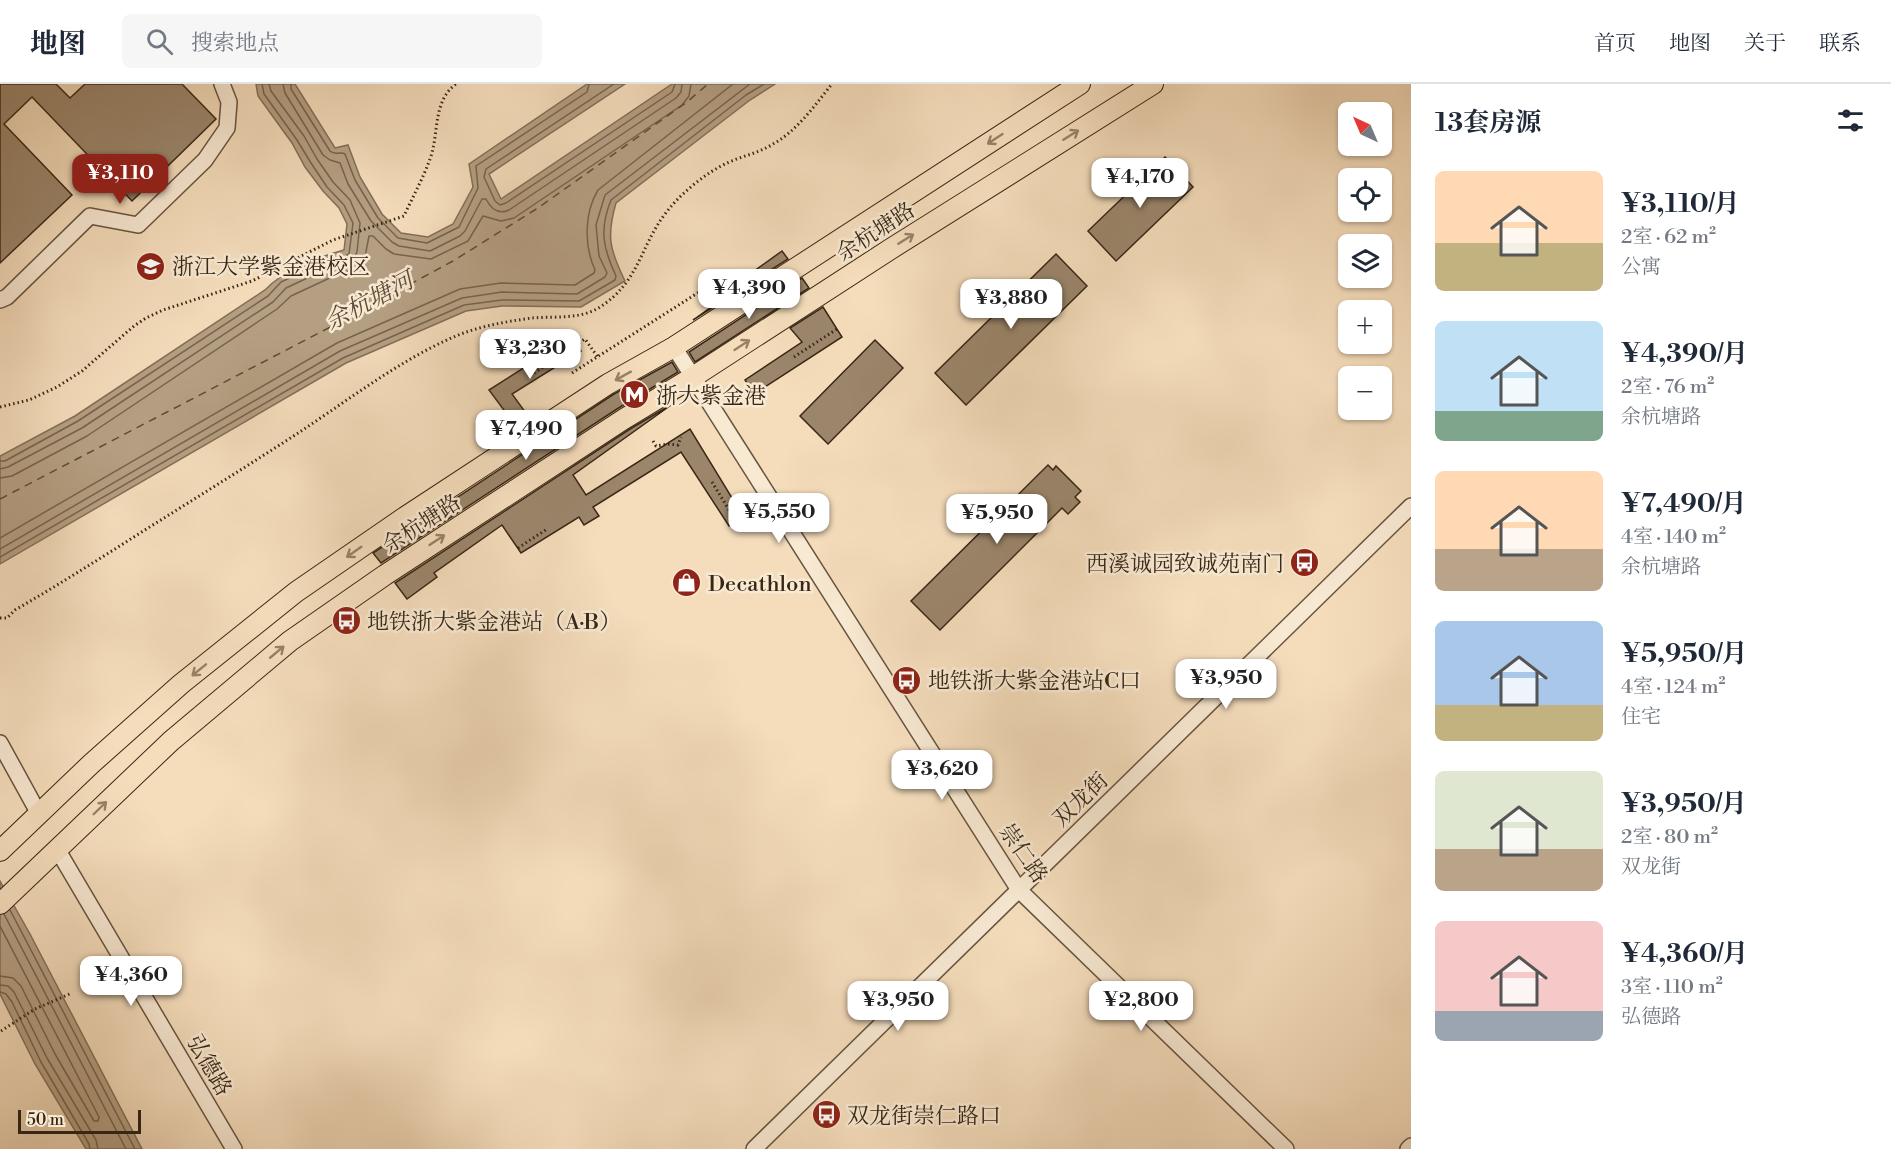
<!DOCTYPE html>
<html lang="zh">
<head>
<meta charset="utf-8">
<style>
	:root { --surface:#fff; --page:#f6f6f7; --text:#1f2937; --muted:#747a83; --line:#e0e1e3; --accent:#8f2418 }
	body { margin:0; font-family:"Libre Bodoni","Noto Serif SC",serif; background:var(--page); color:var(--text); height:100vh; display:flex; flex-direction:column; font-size:22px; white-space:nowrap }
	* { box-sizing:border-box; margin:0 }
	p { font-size:20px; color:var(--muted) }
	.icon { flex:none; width:33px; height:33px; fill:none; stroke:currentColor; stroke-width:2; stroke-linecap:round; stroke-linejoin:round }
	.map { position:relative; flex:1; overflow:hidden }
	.side { display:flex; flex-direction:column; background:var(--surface); width:480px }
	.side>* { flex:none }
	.needle { width:39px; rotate:316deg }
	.tools { position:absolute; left:1338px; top:18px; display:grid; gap:12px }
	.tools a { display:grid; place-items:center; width:54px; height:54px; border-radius:9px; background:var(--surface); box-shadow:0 2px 4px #0004; font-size:30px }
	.scale { position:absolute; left:18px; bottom:15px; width:123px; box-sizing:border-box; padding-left:6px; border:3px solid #392715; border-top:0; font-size:16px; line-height:21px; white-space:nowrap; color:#392715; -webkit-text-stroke:4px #f8e9d3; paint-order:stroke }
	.price { position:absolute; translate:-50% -51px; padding:0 14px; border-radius:12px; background:#fff; color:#222; font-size:20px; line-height:39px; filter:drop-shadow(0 2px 3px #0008) }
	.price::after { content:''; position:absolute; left:50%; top:36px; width:18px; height:14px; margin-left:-9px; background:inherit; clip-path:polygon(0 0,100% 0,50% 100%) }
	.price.active { background:var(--accent); color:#fff }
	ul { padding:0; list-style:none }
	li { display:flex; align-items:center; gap:18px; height:150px; padding:0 24px }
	li span { display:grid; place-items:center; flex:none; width:168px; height:120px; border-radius:9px; color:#555 }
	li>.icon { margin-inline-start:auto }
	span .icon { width:72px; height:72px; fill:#fffc; stroke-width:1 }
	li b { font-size:26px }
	h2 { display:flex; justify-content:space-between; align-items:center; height:72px; padding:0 24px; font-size:26px }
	header { display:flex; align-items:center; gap:36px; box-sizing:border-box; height:84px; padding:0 30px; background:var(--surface); border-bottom:2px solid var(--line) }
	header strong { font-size:28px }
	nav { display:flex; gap:33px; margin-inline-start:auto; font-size:21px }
	.search { width:420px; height:54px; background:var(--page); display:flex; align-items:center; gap:15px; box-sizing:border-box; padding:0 21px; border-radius:9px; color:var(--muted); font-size:22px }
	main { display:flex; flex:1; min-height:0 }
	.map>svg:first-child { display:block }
</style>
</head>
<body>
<header>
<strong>地图</strong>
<div class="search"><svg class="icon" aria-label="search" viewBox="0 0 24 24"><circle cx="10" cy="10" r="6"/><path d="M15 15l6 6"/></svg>搜索地点</div>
<nav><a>首页</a><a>地图</a><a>关于</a><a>联系</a></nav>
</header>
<main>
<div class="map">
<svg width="1411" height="1065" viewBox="0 0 1411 1065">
	<rect width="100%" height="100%" fill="#f5ddbc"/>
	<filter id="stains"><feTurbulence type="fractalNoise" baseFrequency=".00333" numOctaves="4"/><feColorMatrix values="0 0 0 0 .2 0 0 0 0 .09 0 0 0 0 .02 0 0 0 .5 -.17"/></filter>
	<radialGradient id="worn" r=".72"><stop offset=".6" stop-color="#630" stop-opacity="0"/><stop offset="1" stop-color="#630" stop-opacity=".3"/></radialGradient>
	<!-- water -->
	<g fill="#b59f83" stroke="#836f57" stroke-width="1.5">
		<path d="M256,0H295L335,64L348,61L360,93L382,130L401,149L428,153L453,140L473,103L469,80L587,0H625L489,90L501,115L672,0H775L750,16L616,119C606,153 610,166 625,197L581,223L502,222L466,227L346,279L0,480V372L75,332L265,206C285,185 316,174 344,166L347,140L339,124L323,107L305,83L292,59L258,12Z"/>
		<polygon points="0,797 30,850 142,1065 86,1065 35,980 0,910"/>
	</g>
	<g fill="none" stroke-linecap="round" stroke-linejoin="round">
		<!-- shore -->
		<g stroke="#77634c" stroke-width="1.5">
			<path d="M283,0L285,9L323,71L330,76L340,79L348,100L371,137L392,158L399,162L430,167L460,152L465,147L482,115H486C491,125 498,131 509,126L676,14L681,8L682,0"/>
			<path d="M291,0V5L330,67C335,72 340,67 345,70L355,96L378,134L398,154L427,159L459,143L478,104L476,82L587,8L589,0"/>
			<polyline points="614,0 486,85 484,93 495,117 500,121 506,119 672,8 675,0"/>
			<polyline points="0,377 5,377 78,337 268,212 281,198 328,176 345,172 349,170 353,139 344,121 327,103 311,79 297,56 264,10 262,0"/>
			<polyline points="0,385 8,383 82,344 273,218 286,204 331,183 347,180 353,176 357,168 360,139 350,116 333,98 317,75 304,52 271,7 269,0"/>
			<polyline points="0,394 12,392 87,352 277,225 291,212 334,192 357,184 365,173 369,152 373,152 386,165 394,170 431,175 468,157 483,132 501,137 514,134 682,21 689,12 691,0"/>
			<path d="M0,454L337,259L460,205L501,199L575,201L594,189L595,186C584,162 584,129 598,106L733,0"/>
			<polyline points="0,465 340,267 462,214 502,208 577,210 605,193 607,189 599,172 596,141 605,111 750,0"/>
			<path d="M0,473L343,274L464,221L502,216L579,217L615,196L616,192C603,164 599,146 611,116L746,11L764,0"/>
			<polyline points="10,826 135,1065"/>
			<polyline points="4,830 126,1065"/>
			<polyline points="0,842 99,1033 98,1037 94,1037 55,970 21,902 13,894 0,892"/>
			<polyline points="0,901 8,902 14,908 47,974 96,1056 98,1065"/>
			<polyline points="0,908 6,910 12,918 41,978 89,1060 90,1065"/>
		</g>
		<!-- ferry -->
		<polyline stroke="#5e4b36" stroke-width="1.5" stroke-dasharray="8 6" stroke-linecap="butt" points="0,415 340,238 453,177 538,124 687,18 708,0"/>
	</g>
	<!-- building -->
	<g fill="#9b866c" stroke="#392715" stroke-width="1.5">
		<polygon points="0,0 56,0 70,14 85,0 182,0 216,35 132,117 32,13 4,40 72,111 0,179"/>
		<polygon points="1165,73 1193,103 1116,177 1088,147"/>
		<polygon points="782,167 788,175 693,236 752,194 750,190"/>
		<polygon points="1056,170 1087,202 966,321 935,289"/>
		<polygon points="802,194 809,204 695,278 689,268"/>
		<polygon points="823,223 842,253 754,310 745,296 802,258 790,244"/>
		<polygon points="572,253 581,267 512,310 531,336 518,345 489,306"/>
		<polygon points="875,256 903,284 828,360 800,332"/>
		<polygon points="672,278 678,288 617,325 381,479 373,469 614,310"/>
		<polygon points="674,319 573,391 586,411 690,345 743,432 729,442 681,368 593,423 599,432 584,441 579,433 521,469 502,441 434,489 437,493 407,515 395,499 630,345"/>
		<polygon points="1048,381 1053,386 1056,382 1081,407 1075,413 1080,418 1068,430 1062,424 940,546 911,517"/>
	</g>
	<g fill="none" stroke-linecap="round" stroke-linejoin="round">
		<defs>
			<g id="minor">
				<polyline points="0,216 7,213 90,132 138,141 205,76 227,44 229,18 222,0"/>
				<polyline points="674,263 1019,806 1286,1065"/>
				<polyline points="0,659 39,730"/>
				<polyline points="57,765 234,1065"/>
				<polyline points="754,1065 1411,422"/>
				<polyline points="1408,1065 1411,1062"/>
			</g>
			<g id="major">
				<polyline points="0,767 91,680 181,600 296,508 405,433 608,300 674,263 1080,0"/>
				<polyline points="0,820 171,657 290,557 385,491 624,335 693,293 889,166 1153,0"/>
			</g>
		</defs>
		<!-- minor casing -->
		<use href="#minor" stroke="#68543f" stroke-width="18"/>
		<!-- major casing -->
		<use href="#major" stroke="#392715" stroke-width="22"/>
		<!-- path -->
		<g stroke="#392715" stroke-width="3" stroke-dasharray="1.5 3" stroke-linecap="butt">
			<polyline points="794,273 837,245"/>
			<polyline points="534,289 585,255 599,275"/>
			<polyline points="572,289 718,196 721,200"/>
			<path d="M0,323L29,316L57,303L82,287L134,242L146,234L163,226L252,197L333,156L404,132C413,112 424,93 431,72C439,47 433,17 456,0"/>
			<polyline points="653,357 656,362 668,360 678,361 681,353"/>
			<polyline points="712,398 734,434"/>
			<polyline points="518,464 547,445"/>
			<path d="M0,534H7L15,526C60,500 104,472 148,444C196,414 244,384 292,353C343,320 394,280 449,255C475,243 503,238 532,234C554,232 580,236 600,223C639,198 640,163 665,130C680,110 704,90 727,79C742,72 759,69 773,60C797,47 815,21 832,0"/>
			<polyline points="1,947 35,925 72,909"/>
		</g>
		<!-- minor -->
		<use href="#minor" stroke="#f8e9d3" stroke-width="15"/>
		<!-- major -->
		<use href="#major" stroke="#f5ddbc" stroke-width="20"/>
	</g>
	<!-- one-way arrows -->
	<defs><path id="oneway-shaft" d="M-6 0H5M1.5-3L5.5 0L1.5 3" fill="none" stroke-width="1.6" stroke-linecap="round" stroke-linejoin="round" transform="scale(1.5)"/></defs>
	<g stroke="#978268">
		<use href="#oneway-shaft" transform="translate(1071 51) rotate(-32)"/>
		<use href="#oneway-shaft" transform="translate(995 55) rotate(147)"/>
		<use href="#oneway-shaft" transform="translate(906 155) rotate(-32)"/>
		<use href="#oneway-shaft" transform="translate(742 261) rotate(-33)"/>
		<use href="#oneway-shaft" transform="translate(623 292) rotate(151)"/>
		<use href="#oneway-shaft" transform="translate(437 456) rotate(-33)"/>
		<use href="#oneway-shaft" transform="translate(354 468) rotate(145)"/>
		<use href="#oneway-shaft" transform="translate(277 568) rotate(-40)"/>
		<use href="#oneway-shaft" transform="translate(199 586) rotate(141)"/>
		<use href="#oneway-shaft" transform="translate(100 724) rotate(-44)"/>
	</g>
	<!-- icons -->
	<defs>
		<symbol id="university-disc" viewBox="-11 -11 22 22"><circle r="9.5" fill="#8f2418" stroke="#f8e9d3"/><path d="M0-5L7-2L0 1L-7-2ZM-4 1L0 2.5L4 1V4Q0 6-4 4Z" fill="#fff"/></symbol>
		<symbol id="metro-disc" viewBox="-11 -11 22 22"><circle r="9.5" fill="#8f2418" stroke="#f8e9d3"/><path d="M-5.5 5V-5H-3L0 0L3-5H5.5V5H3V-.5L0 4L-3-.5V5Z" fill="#fff"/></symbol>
		<symbol id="bus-disc" viewBox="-11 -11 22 22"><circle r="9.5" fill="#8f2418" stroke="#f8e9d3"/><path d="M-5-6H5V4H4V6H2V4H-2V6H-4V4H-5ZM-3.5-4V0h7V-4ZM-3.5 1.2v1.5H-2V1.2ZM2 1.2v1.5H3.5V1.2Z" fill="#fff"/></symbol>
		<symbol id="shop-disc" viewBox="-11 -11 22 22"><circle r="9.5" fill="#8f2418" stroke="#f8e9d3"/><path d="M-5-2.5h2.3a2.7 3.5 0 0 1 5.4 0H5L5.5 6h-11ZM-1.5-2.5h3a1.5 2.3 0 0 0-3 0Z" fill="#fff"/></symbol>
	</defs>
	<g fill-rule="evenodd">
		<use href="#university-disc" x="134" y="166" width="33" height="33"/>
		<use href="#metro-disc" x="618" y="294" width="33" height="33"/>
		<use href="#bus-disc" x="1288" y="462" width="33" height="33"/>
		<use href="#shop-disc" x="670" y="482" width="33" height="33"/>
		<use href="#bus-disc" x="330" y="520" width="33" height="33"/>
		<use href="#bus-disc" x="890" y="580" width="33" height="33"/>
		<use href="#bus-disc" x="810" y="1014" width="33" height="33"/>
	</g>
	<g text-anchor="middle" stroke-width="5" stroke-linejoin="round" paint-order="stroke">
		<!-- street labels -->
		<g font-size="22" fill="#392715" stroke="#f8e9d3">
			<text transform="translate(875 147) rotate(-33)" y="8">余杭塘路</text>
			<text transform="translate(421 439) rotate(-33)" y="8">余杭塘路</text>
			<text transform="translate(1080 715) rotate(-44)" y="8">双龙街</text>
			<text transform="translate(1024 769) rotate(55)" y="8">崇仁路</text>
			<text transform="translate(210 981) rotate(60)" y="8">弘德路</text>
		</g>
		<!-- poi labels -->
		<g font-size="22" fill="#392715" stroke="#f8e9d3" text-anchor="start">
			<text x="172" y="190">浙江大学紫金港校区</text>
			<text x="656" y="319">浙大紫金港</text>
			<text x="1284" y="487" text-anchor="end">西溪诚园致诚苑南门</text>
			<text x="708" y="507">Decathlon</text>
			<text x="367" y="545">地铁浙大紫金港站（A·B）</text>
			<text x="928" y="604">地铁浙大紫金港站C口</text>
			<text x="847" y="1039">双龙街崇仁路口</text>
		</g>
		<!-- water labels -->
		<g font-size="24" font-style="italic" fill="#5e4b36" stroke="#f8e9d3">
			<text transform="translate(369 217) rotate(-28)" y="8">余杭塘河</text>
		</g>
	</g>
	<rect width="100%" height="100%" filter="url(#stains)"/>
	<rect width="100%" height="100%" fill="url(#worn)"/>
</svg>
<div class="tools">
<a><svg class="needle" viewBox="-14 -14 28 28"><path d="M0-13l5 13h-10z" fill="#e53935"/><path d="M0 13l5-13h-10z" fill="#747a83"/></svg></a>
<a><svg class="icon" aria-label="locate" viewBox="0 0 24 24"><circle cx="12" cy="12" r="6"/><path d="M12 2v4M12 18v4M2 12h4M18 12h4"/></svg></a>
<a><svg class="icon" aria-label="layers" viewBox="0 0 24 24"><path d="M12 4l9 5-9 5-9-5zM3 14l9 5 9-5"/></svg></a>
<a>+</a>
<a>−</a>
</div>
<div class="scale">50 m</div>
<b class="price active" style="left:120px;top:121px">¥3,110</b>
<b class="price" style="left:1140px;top:125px">¥4,170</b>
<b class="price" style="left:749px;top:236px">¥4,390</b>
<b class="price" style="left:1011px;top:246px">¥3,880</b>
<b class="price" style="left:530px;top:296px">¥3,230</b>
<b class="price" style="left:526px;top:377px">¥7,490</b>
<b class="price" style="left:779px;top:460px">¥5,550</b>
<b class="price" style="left:997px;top:461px">¥5,950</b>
<b class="price" style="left:1226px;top:626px">¥3,950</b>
<b class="price" style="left:942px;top:717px">¥3,620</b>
<b class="price" style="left:131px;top:923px">¥4,360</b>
<b class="price" style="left:898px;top:948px">¥3,950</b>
<b class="price" style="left:1141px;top:948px">¥2,800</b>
</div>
<section class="side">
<h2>13套房源<svg class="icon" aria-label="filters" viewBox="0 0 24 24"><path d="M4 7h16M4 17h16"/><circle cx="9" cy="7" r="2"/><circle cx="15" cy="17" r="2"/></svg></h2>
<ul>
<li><span style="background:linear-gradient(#ffd9b3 60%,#c2b280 0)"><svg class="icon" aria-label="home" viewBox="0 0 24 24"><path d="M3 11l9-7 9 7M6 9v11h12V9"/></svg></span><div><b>¥3,110/月</b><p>2室 · 62 m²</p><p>公寓</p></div></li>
<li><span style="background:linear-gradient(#bfe0f5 75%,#7fa58c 0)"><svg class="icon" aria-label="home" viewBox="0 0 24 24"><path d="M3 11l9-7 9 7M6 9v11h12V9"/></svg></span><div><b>¥4,390/月</b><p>2室 · 76 m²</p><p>余杭塘路</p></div></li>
<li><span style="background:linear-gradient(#ffd9b3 65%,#b9a48a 0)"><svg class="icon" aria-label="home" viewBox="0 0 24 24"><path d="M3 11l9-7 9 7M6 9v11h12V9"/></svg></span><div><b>¥7,490/月</b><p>4室 · 140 m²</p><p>余杭塘路</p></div></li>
<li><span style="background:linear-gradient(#a9c7e8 70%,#c2b280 0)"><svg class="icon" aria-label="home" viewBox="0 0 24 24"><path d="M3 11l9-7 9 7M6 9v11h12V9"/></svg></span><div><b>¥5,950/月</b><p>4室 · 124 m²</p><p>住宅</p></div></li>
<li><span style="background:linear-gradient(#dfe7d0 65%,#b9a48a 0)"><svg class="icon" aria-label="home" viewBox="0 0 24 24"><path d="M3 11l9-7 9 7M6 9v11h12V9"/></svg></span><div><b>¥3,950/月</b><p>2室 · 80 m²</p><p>双龙街</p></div></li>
<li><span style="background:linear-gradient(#f6c9c9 75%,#9aa5b1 0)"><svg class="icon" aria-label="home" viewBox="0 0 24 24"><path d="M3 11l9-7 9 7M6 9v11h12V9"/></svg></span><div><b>¥4,360/月</b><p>3室 · 110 m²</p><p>弘德路</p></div></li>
</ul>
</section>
</main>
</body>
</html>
